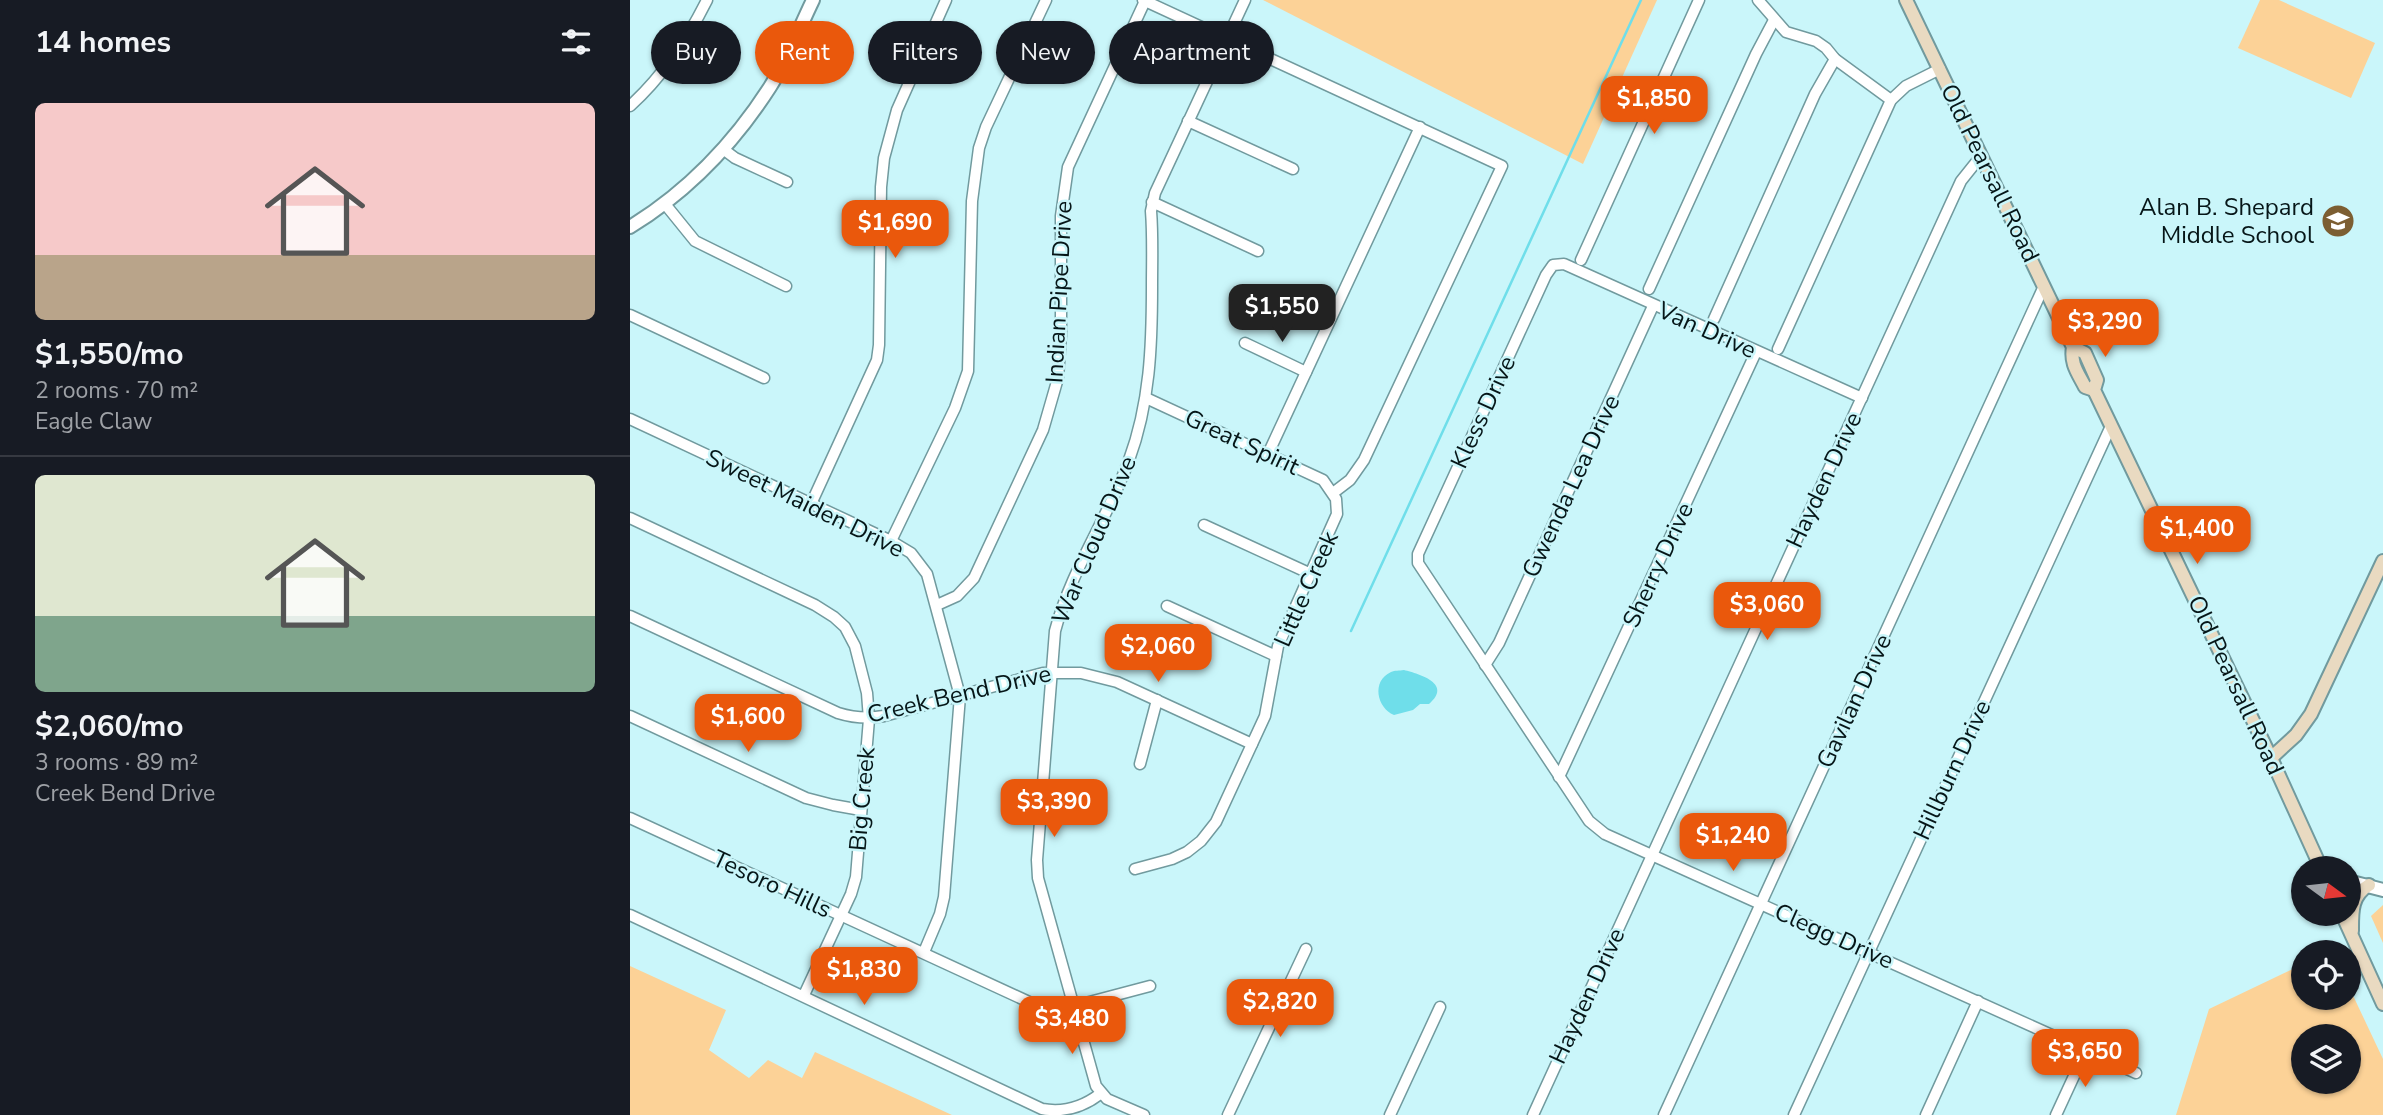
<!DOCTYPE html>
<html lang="en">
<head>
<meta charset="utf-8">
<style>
	:root { --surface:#171b24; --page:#242831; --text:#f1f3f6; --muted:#9ea1a6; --line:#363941; --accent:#ea580c }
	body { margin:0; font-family:"Nunito Sans",sans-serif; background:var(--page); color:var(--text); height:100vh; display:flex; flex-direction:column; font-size:26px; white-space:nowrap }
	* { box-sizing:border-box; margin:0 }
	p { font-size:23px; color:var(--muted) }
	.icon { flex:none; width:38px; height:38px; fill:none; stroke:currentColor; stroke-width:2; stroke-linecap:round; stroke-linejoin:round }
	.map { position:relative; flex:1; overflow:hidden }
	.details { display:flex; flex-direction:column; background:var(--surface); width:630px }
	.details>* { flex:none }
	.guide { position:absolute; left:21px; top:21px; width:665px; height:63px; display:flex; gap:14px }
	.needle { width:46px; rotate:105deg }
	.fabs { position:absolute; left:1661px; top:856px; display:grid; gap:14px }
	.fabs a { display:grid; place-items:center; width:70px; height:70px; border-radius:50%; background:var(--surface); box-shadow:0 2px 5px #0004; font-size:35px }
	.price { position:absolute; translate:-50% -60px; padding:0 16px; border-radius:14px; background:var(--accent); color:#fff; font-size:23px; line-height:46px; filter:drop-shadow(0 2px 4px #0008) }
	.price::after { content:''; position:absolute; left:50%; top:42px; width:21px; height:16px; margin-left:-10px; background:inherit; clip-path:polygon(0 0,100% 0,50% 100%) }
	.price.on { background:#222; color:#fff }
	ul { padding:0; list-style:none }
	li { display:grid; align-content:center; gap:14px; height:371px; padding:0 35px }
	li+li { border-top:2px solid var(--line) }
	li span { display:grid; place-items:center; height:217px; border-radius:10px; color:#555 }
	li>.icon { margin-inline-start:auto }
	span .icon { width:126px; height:126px; fill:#fffc; stroke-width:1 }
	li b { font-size:30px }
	h2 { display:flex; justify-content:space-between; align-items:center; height:84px; padding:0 35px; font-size:30px }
	.tag { padding:0 24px; border-radius:32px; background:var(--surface); box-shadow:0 2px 5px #0004; font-size:24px; line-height:63px }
	.tag.on { background:var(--accent); color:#fff }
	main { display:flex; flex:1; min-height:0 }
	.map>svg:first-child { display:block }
</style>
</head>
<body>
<main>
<section class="details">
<h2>14 homes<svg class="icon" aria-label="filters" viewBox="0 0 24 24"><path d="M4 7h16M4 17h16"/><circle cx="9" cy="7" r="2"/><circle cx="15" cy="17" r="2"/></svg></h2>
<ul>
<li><span style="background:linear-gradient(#f6c9c9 70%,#b9a48a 0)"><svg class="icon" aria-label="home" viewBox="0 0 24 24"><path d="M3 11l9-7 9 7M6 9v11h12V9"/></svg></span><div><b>$1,550/mo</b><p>2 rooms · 70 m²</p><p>Eagle Claw</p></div></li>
<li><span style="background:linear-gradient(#dfe7d0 65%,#7fa58c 0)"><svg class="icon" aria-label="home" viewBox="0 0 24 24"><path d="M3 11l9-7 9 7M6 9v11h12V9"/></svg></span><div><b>$2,060/mo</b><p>3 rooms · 89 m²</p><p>Creek Bend Drive</p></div></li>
</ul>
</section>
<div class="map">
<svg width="1753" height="1115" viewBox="0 0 1753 1115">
	<rect width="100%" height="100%" fill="#caf6fa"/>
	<!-- green -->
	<g fill="#fcd297" fill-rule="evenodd">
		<polygon points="633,0 1027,0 953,164"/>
		<polygon points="1630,0 1649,0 1745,43 1721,98 1608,48"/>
		<polygon points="1753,905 1753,943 1741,916"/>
		<path d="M1673,964V998H1718L1719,987L1753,1059V1115H1546L1579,1009ZM1673,1036H1718V1082H1673Z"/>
		<polygon points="0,966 96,1010 79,1050 119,1078 138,1060 172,1078 185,1052 322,1115 0,1115"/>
	</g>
	<!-- water -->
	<path fill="#6fdeea" d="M774,670C790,674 823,684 799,704H790L783,710L764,715C747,708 741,681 761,672C765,670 769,671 774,670Z"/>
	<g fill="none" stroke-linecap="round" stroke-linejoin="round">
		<!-- stream -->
		<polyline stroke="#6fdeea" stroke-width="2.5" points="721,631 1011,0"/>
		<defs>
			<g id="minor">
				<polyline points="513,0 872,166 734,460 720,480 703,493"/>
				<polyline points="1128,0 1156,32 1186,41 1196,48 1205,59 1261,100"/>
				<path d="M0,106C33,76 57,40 77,0"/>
				<polyline points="558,121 663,169"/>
				<polyline points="93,149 105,158 157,182"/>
				<polyline points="522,202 628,251"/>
				<polyline points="35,204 65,241 156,286"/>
				<polyline points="951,260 1069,0"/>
				<polyline points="1019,289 1126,54 1144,20"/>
				<polyline points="0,315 134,378"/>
				<polyline points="1084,319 1185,94 1205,59"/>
				<polyline points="615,343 676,372"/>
				<polyline points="1148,349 1261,100 1276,86 1310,69"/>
				<polyline points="1232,398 934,264 923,265 916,275 788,554 788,563 959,821 975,834 1506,1073"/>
				<polyline points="0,419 261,541 281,553 297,574 330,696 314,897 310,914 294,952"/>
				<polyline points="638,454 790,127"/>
				<polyline points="181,504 247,360 249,345 251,187 254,158 267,110 316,0"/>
				<polyline points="0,518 185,605 204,617 215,627 225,646 237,693 239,719 226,877 221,894 174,995"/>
				<polyline points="574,525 681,574"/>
				<polyline points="261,541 325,408 338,371 342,201 349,148 356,127 416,0"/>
				<polyline points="307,605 327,596 344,578 413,430 428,378 431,334 431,216 438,167 515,1"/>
				<polyline points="537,606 646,656"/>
				<path d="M0,616L208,713C224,718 238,719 254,716L413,673H451L487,682L622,744"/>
				<polyline points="855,665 869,643 1023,306"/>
				<polyline points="0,716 176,798 203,805 231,810"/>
				<polyline points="510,764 527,700"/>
				<polyline points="929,777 1126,352"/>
				<polyline points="0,818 412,1008 433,1009 520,986"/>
				<polyline points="505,869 542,859 557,852 571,841 586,822 635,716 648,646 707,514 706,499 693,480 516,398"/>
				<path d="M0,915L412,1109C434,1113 453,1107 470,1094"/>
				<path d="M514,1115L477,1099L466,1086L408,878L407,860L425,631C441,570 478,518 499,460C520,403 522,346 522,286C522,261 523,236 521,211L525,193L615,0"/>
				<polyline points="598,1115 676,949"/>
				<polyline points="760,1115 810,1007"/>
				<polyline points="903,1115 1331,181 1351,156"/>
				<polyline points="1034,1115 1414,286"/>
				<polyline points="1164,1115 1481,426"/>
				<polyline points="1296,1115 1348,1001"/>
				<polyline points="1426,1115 1456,1050"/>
			</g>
			<g id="tertiary">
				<path d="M0,227C57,192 104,143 140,87C157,60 169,29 183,0"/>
				<polyline points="1718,881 1753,890"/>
			</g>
			<g id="secondary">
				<path d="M1276,0L1443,347C1440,364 1448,373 1455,387L1464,390"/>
				<polyline points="1443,347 1455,353 1467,380 1464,390 1641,758 1691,868"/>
				<polyline points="1641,758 1666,735 1681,714 1753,561"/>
				<polyline points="1712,914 1753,1004"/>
				<path d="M1722,931C1722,912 1721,896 1739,885"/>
			</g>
		</defs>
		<!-- minor casing -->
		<use href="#minor" stroke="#719a9e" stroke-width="13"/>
		<!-- tertiary casing -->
		<use href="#tertiary" stroke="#719a9e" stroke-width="16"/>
		<!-- secondary casing -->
		<use href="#secondary" stroke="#719a9e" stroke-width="16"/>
		<!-- minor -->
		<use href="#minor" stroke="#fff" stroke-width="10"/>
		<!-- tertiary -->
		<use href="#tertiary" stroke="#fff" stroke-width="12"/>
		<!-- secondary -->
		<use href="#secondary" stroke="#e9dac1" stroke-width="12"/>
	</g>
	<!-- icons -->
	<defs>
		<symbol id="school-disc" viewBox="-11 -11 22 22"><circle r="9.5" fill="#7c5e32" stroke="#caf6fa"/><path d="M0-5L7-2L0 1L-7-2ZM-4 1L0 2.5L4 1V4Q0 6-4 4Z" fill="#fff"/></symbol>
	</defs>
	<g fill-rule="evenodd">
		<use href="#school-disc" x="1689" y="202" width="38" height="38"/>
	</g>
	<g text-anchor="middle" stroke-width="5" stroke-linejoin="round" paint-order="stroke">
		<!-- street labels -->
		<g font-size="24" fill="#061618" stroke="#caf6fa">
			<text transform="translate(1360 173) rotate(64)" y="8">Old Pearsall Road</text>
			<text transform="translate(429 292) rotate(-87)" y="8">Indian Pipe Drive</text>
			<text transform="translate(1077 330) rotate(24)" y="8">Van Drive</text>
			<text transform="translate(853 412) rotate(-65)" y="8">Kless Drive</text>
			<text transform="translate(612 442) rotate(25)" y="8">Great Spirit</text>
			<text transform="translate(1194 480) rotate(-65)" y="8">Hayden Drive</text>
			<text transform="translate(941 486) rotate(-65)" y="8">Gwenda Lea Drive</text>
			<text transform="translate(175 503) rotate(26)" y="8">Sweet Maiden Drive</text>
			<text transform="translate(464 540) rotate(-67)" y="8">War Cloud Drive</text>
			<text transform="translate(1028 565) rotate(-65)" y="8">Sherry Drive</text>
			<text transform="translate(676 589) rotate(-66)" y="8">Little Creek</text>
			<text transform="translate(1606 685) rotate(65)" y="8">Old Pearsall Road</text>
			<text transform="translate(329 694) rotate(-13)" y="8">Creek Bend Drive</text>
			<text transform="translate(1224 701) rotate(-65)" y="8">Gavilan Drive</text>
			<text transform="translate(1322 770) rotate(-65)" y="8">Hillburn Drive</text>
			<text transform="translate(232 799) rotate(-85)" y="8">Big Creek</text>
			<text transform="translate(142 884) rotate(25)" y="8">Tesoro Hills</text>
			<text transform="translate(1204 936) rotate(24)" y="8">Clegg Drive</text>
			<text transform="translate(957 996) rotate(-65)" y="8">Hayden Drive</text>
		</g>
		<!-- poi labels -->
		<g font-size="24" fill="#061618" stroke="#caf6fa" text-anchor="end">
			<text x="1684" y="215">Alan B. Shepard<tspan x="1684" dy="28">Middle School</tspan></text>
		</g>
	</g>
</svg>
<div class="fabs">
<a><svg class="needle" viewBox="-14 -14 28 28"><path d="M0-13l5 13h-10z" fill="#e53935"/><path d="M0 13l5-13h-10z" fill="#9ea1a6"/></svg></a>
<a><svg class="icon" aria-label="locate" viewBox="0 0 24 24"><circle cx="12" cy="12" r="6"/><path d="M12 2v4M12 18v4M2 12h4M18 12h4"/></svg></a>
<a><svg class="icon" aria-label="layers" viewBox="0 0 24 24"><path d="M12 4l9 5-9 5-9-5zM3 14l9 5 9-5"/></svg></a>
</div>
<b class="price" style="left:1024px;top:136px">$1,850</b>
<b class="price" style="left:265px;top:260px">$1,690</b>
<b class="price on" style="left:652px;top:344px">$1,550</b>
<b class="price" style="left:1475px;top:359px">$3,290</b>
<b class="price" style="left:1567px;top:566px">$1,400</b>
<b class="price" style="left:1137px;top:642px">$3,060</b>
<b class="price" style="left:528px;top:684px">$2,060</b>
<b class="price" style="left:118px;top:754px">$1,600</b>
<b class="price" style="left:424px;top:839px">$3,390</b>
<b class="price" style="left:1103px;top:873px">$1,240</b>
<b class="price" style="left:234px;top:1007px">$1,830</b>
<b class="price" style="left:650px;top:1039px">$2,820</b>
<b class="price" style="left:442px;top:1056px">$3,480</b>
<b class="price" style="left:1455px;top:1089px">$3,650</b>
<div class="guide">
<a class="tag">Buy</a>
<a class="tag on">Rent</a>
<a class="tag">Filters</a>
<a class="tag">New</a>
<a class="tag">Apartment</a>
</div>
</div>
</main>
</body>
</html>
